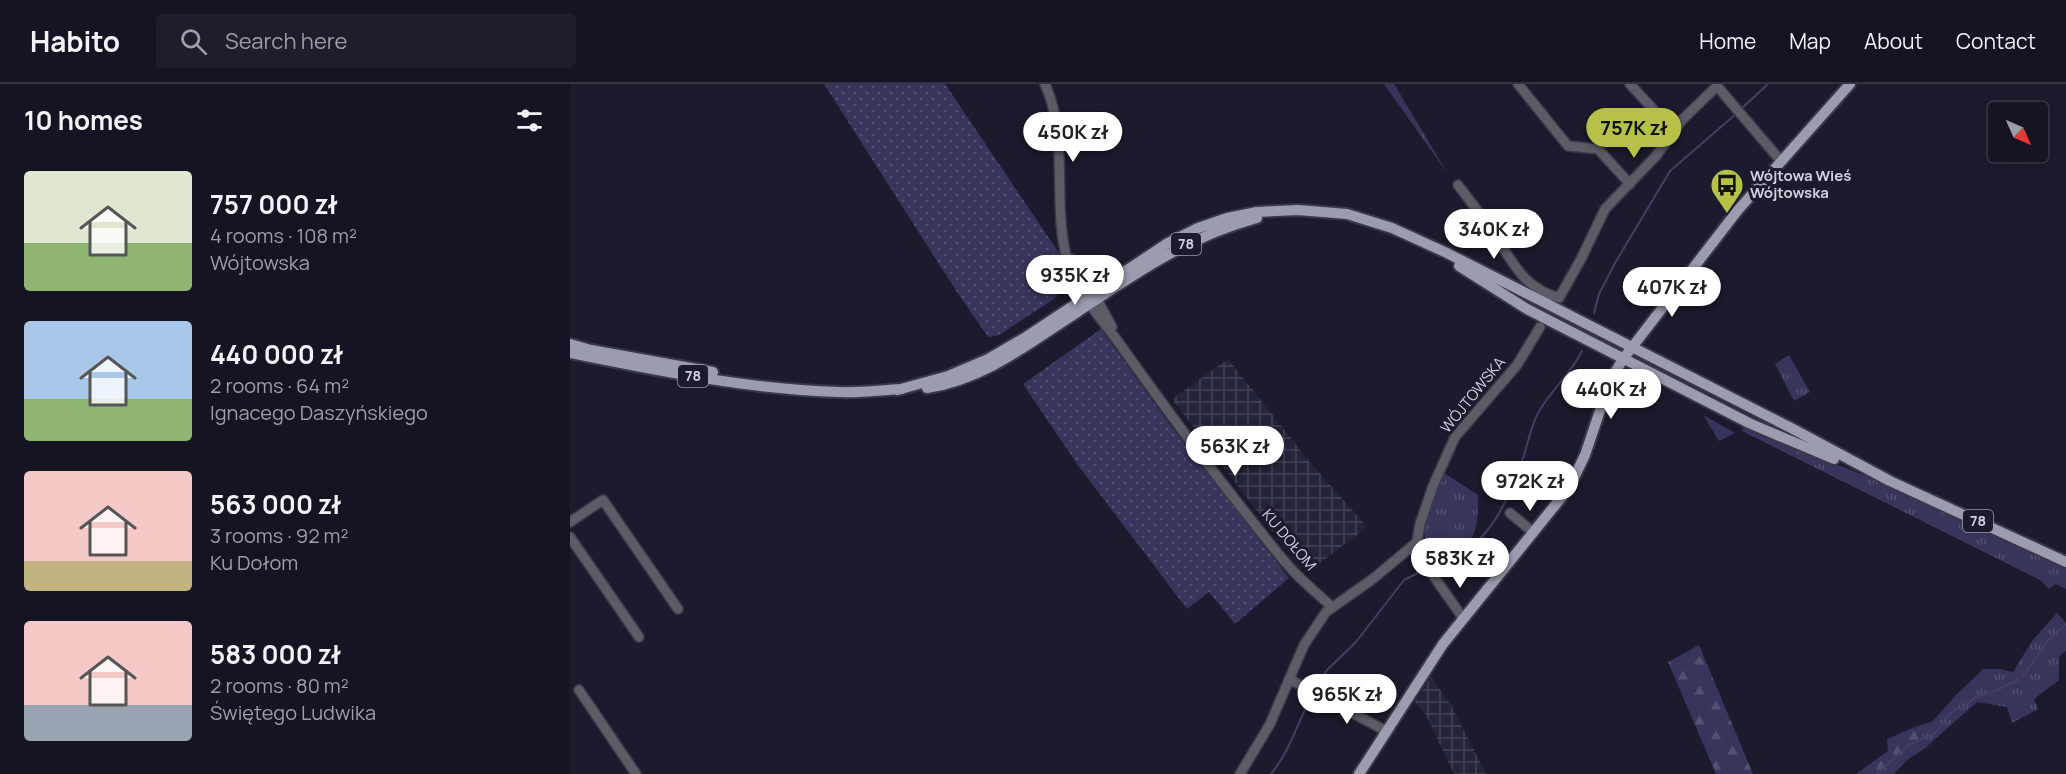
<!DOCTYPE html>
<html lang="en">
<head>
<meta charset="utf-8">
<style>
	:root { --surface:#151422; --page:#1e1d2a; --text:#f1f3f6; --muted:#9d9ea5; --line:#343340; --accent:#b7c147 }
	body { margin:0; font-family:Manrope,sans-serif; background:var(--page); color:var(--text); height:100vh; display:flex; flex-direction:column; font-size:22px; white-space:nowrap }
	* { box-sizing:border-box; margin:0 }
	p { font-size:20px; color:var(--muted) }
	.icon { flex:none; width:33px; height:33px; fill:none; stroke:currentColor; stroke-width:2; stroke-linecap:round; stroke-linejoin:round }
	.map { position:relative; flex:1; overflow:hidden }
	.drawer { display:flex; flex-direction:column; background:var(--surface); width:570px }
	.drawer>* { flex:none }
	.needle { width:39px; rotate:135deg }
	.fabs { position:absolute; left:1418px; top:18px; display:grid; gap:12px }
	.fabs a { display:grid; place-items:center; width:60px; height:60px; border-radius:6px; background:var(--surface); box-shadow:0 3px 15px #0003,0 0 0 2px var(--line); font-size:30px }
	.price { position:absolute; translate:-50% -51px; padding:0 14px; border-radius:21px; background:#fff; color:#222; font-size:20px; line-height:39px; filter:drop-shadow(0 2px 3px #0008) }
	.price::after { content:''; position:absolute; left:50%; top:36px; width:18px; height:14px; margin-left:-9px; background:inherit; clip-path:polygon(0 0,100% 0,50% 100%) }
	.price.active { background:var(--accent); color:#111 }
	ul { padding:0; list-style:none }
	li { display:flex; align-items:center; gap:18px; height:150px; padding:0 24px }
	li span { display:grid; place-items:center; flex:none; width:168px; height:120px; border-radius:6px; color:#555 }
	li>.icon { margin-inline-start:auto }
	span .icon { width:72px; height:72px; fill:#fffc; stroke-width:1 }
	li b { font-size:26px }
	h2 { display:flex; justify-content:space-between; align-items:center; height:72px; padding:0 24px; font-size:26px }
	header { display:flex; align-items:center; gap:36px; box-sizing:border-box; height:84px; padding:0 30px; background:var(--surface); border-bottom:2px solid var(--line) }
	header strong { font-size:28px }
	nav { display:flex; gap:33px; margin-inline-start:auto; font-size:21px }
	.search { width:420px; height:54px; background:var(--page); display:flex; align-items:center; gap:15px; box-sizing:border-box; padding:0 21px; border-radius:6px; color:var(--muted); font-size:22px }
	main { display:flex; flex:1; min-height:0 }
	.map>svg:first-child { display:block }
</style>
</head>
<body>
<header>
<strong>Habito</strong>
<div class="search"><svg class="icon" aria-label="search" viewBox="0 0 24 24"><circle cx="10" cy="10" r="6"/><path d="M15 15l6 6"/></svg>Search here</div>
<nav><a>Home</a><a>Map</a><a>About</a><a>Contact</a></nav>
</header>
<main>
<section class="drawer">
<h2>10 homes<svg class="icon" aria-label="filters" viewBox="0 0 24 24"><path d="M4 7h16M4 17h16"/><circle cx="9" cy="7" r="2"/><circle cx="15" cy="17" r="2"/></svg></h2>
<ul>
<li><span style="background:linear-gradient(#dfe7d0 60%,#8fb573 0)"><svg class="icon" aria-label="home" viewBox="0 0 24 24"><path d="M3 11l9-7 9 7M6 9v11h12V9"/></svg></span><div><b>757 000 zł</b><p>4 rooms · 108 m²</p><p>Wójtowska</p></div></li>
<li><span style="background:linear-gradient(#a9c7e8 65%,#8fb573 0)"><svg class="icon" aria-label="home" viewBox="0 0 24 24"><path d="M3 11l9-7 9 7M6 9v11h12V9"/></svg></span><div><b>440 000 zł</b><p>2 rooms · 64 m²</p><p>Ignacego Daszyńskiego</p></div></li>
<li><span style="background:linear-gradient(#f6c9c9 75%,#c2b280 0)"><svg class="icon" aria-label="home" viewBox="0 0 24 24"><path d="M3 11l9-7 9 7M6 9v11h12V9"/></svg></span><div><b>563 000 zł</b><p>3 rooms · 92 m²</p><p>Ku Dołom</p></div></li>
<li><span style="background:linear-gradient(#f6c9c9 70%,#9aa5b1 0)"><svg class="icon" aria-label="home" viewBox="0 0 24 24"><path d="M3 11l9-7 9 7M6 9v11h12V9"/></svg></span><div><b>583 000 zł</b><p>2 rooms · 80 m²</p><p>Świętego Ludwika</p></div></li>
</ul>
</section>
<div class="map">
<svg width="1496" height="690" viewBox="0 0 1496 690">
	<defs>
		<pattern id="industrial-grid" width="8" height="8" patternUnits="userSpaceOnUse" patternTransform="scale(1.5)"><rect width="8" height="8" fill="#24243a"/><path d="M0 4h8M4 0v8" fill="none" stroke="#434356"/></pattern>
		<pattern id="grass-tufts" width="24" height="20" patternUnits="userSpaceOnUse" patternTransform="scale(1.5)"><rect width="24" height="20" fill="#37355b"/><path d="M3 7l-1-3M5 7V3M7 7l1-3M15 17l-1-3M17 17v-4M19 17l1-3" fill="none" stroke="#535172"/></pattern>
		<pattern id="forest-firs" width="22" height="20" patternUnits="userSpaceOnUse" patternTransform="scale(1.5)"><rect width="22" height="20" fill="#37355b"/><path d="M5 1l3.5 6h-7zM16 11l3.5 6h-7z" fill="#535172"/></pattern>
		<pattern id="garden-dots" width="8" height="8" patternUnits="userSpaceOnUse" patternTransform="scale(1.5)"><rect width="8" height="8" fill="#37355b"/><path d="M2 2h.1M6 6h.1" fill="none" stroke="#535172" stroke-width="1.8" stroke-linecap="round"/></pattern>
	</defs>
	<rect width="100%" height="100%" fill="#1c1b2d"/>
	<!-- industrial -->
	<g fill="url(#industrial-grid)">
		<polygon points="658,275 740,378 797,443 737,489 715,464 602,315"/>
		<polygon points="861,593 881,621 916,690 884,690 856,631 845,618"/>
	</g>
	<!-- grass -->
	<g fill="url(#grass-tufts)">
		<polygon points="814,0 824,0 878,90"/>
		<polygon points="1219,271 1240,308 1224,317 1205,280"/>
		<polygon points="1133,331 1165,349 1149,357"/>
		<polygon points="1175,341 1211,359 1317,400 1496,483 1496,505 1485,500 1479,505 1470,496 1172,347"/>
		<path d="M874,389L908,411C909,460 901,460 859,480L854,448L859,425Z"/>
		<polygon points="1487,529 1496,539 1496,567 1489,572 1489,596 1464,615 1468,625 1442,639 1437,623 1407,618 1354,665 1345,643 1363,637 1386,611 1413,585 1430,585 1443,588 1462,557"/>
	</g>
	<!-- forest -->
	<g fill="url(#forest-firs)">
		<polygon points="1129,561 1183,690 1146,690 1098,578"/>
		<polygon points="1345,643 1354,665 1337,676 1324,690 1286,690 1318,667 1317,655"/>
	</g>
	<!-- garden -->
	<g fill="url(#garden-dots)">
		<polygon points="254,0 375,0 489,169 495,190 487,213 429,251 418,253 385,205"/>
		<polygon points="531,245 598,338 719,494 665,540 639,508 617,525 507,380 453,300"/>
	</g>
	<g fill="none" stroke-linecap="round" stroke-linejoin="round">
		<!-- stream -->
		<g stroke="#463e62" stroke-width="2">
			<polyline points="1171,25 1198,0"/>
			<polyline points="1024,229 1029,210 1045,179 1100,87 1167,29"/>
			<path d="M861,483C870,480 880,478 887,473C924,452 941,409 954,371C958,358 961,344 967,331C979,307 1001,291 1012,267"/>
			<polyline points="1453,592 1478,556 1496,540"/>
			<polyline points="746,605 757,586 786,558 834,496 856,485"/>
			<path d="M701,690C721,666 728,636 743,610"/>
			<polyline points="1307,690 1337,662 1365,649 1381,629 1387,624 1394,623 1405,613 1425,607 1448,596"/>
		</g>
		<defs>
			<g id="minor">
				<path d="M475,0C500,56 481,121 498,179C507,209 531,234 549,259C591,318 634,377 679,433C694,452 709,472 725,489C737,501 750,512 762,523"/>
				<polyline points="948,0 998,62 1028,65 1060,100"/>
				<polyline points="1060,0 1103,47"/>
				<path d="M888,101C900,117 913,133 924,150C943,178 953,204 989,214L1011,175L1035,125L1086,72L1112,36L1147,2L1211,77"/>
				<polyline points="501,175 523,208 542,243"/>
				<polyline points="940,429 964,449"/>
				<polyline points="0,438 33,416 108,525"/>
				<polyline points="0,453 69,553"/>
				<polyline points="847,458 855,480 893,534"/>
				<polyline points="719,595 816,647"/>
				<polyline points="9,606 66,690"/>
				<polyline points="670,690 700,640 734,561 756,528 804,494 847,458 850,440 863,402 885,353 947,281 970,243"/>
			</g>
			<g id="major">
				<polyline points="889,182 957,225 988,241 1181,340 1264,375"/>
				<polyline points="0,260 21,266 143,288"/>
				<path d="M0,269C88,287 178,305 268,308C290,309 311,306 332,305"/>
				<path d="M357,304C415,295 458,260 506,229C566,189 617,153 687,134"/>
				<polyline points="327,306 378,292 418,275 456,253 598,159 628,144 657,134 687,128 728,126 777,130 822,144 877,169 1223,345 1320,397 1496,478"/>
				<polyline points="789,690 873,560 999,404 1015,371 1040,297 1053,275 1168,126 1280,0"/>
			</g>
		</defs>
		<!-- minor casing -->
		<use href="#minor" stroke="#393849" stroke-width="12"/>
		<!-- major casing -->
		<use href="#major" stroke="#393849" stroke-width="14"/>
		<!-- minor -->
		<use href="#minor" stroke="#5c5c66" stroke-width="9"/>
		<!-- major -->
		<use href="#major" stroke="#9c9cb0" stroke-width="10"/>
	</g>
	<!-- icons -->
	<defs>
		<symbol id="bus-pin" viewBox="-11 -11 22 30"><path d="M0 17L-7.5 6A9.5 9.5 0 1 1 7.5 6Z" fill="#b7c147" stroke="#1c1b2d"/><path d="M-5-6H5V4H4V6H2V4H-2V6H-4V4H-5ZM-3.5-4V0h7V-4ZM-3.5 1.2v1.5H-2V1.2ZM2 1.2v1.5H3.5V1.2Z" fill="#111"/></symbol>
	</defs>
	<g fill-rule="evenodd">
		<use href="#bus-pin" x="1138" y="82" width="38" height="52"/>
	</g>
	<g text-anchor="middle" stroke-width="6" stroke-linejoin="round" paint-order="stroke">
		<!-- shield labels -->
		<g fill="#1c1b2d" stroke="#9a9aa8" stroke-width="1.5">
			<rect x="601" y="149" width="30" height="22" rx="4.5"/>
			<rect x="108" y="281" width="30" height="22" rx="4.5"/>
			<rect x="1393" y="426" width="30" height="22" rx="4.5"/>
		</g>
		<g font-size="14" font-weight="bold" fill="#d0d0dd">
			<text x="616" y="165">78</text>
			<text x="123" y="297">78</text>
			<text x="1408" y="442">78</text>
		</g>
		<!-- poi labels -->
		<g font-size="15" font-weight="bold" fill="#d0d0dd" stroke="#1c1b2d" text-anchor="start">
			<text x="1180" y="97">Wójtowa Wieś<tspan x="1180" dy="17">Wójtowska</tspan></text>
		</g>
		<!-- street labels -->
		<g font-size="15" fill="#d0d0dd" stroke="#1c1b2d">
			<text transform="translate(903 311) rotate(-51)" y="5">WÓJTOWSKA</text>
			<text transform="translate(719 456) rotate(50)" y="5">KU DOŁOM</text>
		</g>
	</g>
</svg>
<div class="fabs">
<a><svg class="needle" viewBox="-14 -14 28 28"><path d="M0-13l5 13h-10z" fill="#e53935"/><path d="M0 13l5-13h-10z" fill="#9d9ea5"/></svg></a>
</div>
<b class="price active" style="left:1064px;top:75px">757K zł</b>
<b class="price" style="left:503px;top:79px">450K zł</b>
<b class="price" style="left:924px;top:176px">340K zł</b>
<b class="price" style="left:505px;top:222px">935K zł</b>
<b class="price" style="left:1102px;top:234px">407K zł</b>
<b class="price" style="left:1041px;top:336px">440K zł</b>
<b class="price" style="left:665px;top:393px">563K zł</b>
<b class="price" style="left:960px;top:428px">972K zł</b>
<b class="price" style="left:890px;top:505px">583K zł</b>
<b class="price" style="left:777px;top:641px">965K zł</b>
</div>
</main>
</body>
</html>
